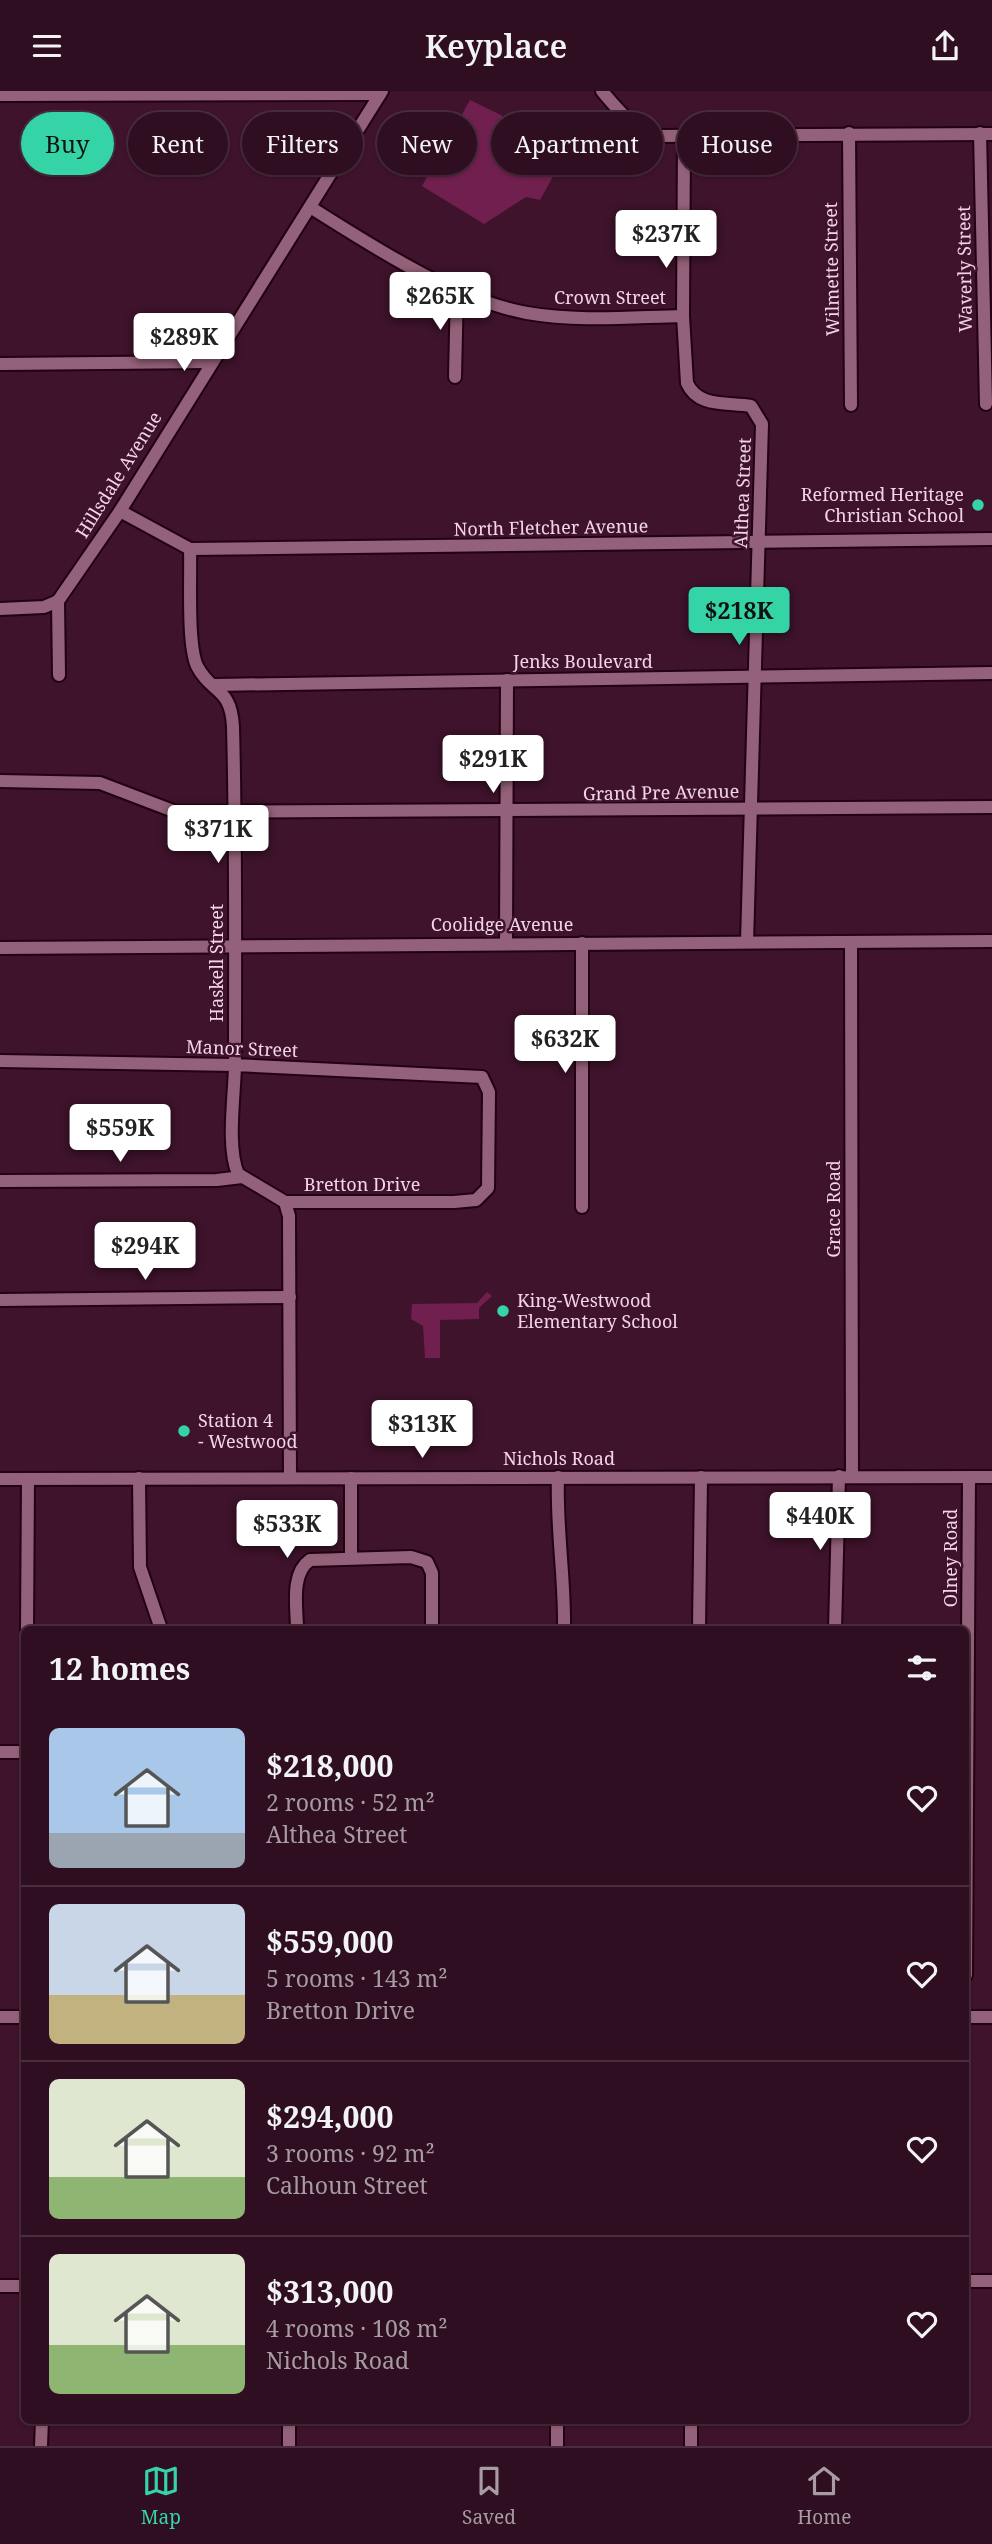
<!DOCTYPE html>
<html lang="en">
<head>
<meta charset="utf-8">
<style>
	:root { --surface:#2e0e20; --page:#361729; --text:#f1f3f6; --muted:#a79ca5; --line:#492e3e; --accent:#35d4a7 }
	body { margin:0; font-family:"Noto Serif",serif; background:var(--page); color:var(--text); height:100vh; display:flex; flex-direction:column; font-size:26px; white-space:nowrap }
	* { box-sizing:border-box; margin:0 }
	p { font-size:23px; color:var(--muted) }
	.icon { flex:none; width:38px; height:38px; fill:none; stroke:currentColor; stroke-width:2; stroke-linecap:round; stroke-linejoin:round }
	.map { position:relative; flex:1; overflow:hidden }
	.panel { position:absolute; left:21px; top:1535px; width:948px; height:798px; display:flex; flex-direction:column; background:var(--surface); border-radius:10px; box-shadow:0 2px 5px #0004,0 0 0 2px var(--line) }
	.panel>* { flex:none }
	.hud { position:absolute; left:21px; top:21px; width:950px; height:63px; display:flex; gap:14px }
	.price { position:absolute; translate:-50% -60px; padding:0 16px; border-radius:7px; background:#fff; color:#222; font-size:23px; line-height:46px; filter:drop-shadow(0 2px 4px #0008) }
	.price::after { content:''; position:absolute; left:50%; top:42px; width:21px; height:16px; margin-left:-10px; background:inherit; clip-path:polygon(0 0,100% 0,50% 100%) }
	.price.current { background:var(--accent); color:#111 }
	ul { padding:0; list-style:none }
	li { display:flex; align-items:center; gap:21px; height:175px; padding:0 28px }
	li+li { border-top:2px solid var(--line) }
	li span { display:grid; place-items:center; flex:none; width:196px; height:140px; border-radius:10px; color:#555 }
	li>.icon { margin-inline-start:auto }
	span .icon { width:84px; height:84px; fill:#fffc; stroke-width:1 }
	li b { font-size:30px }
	h2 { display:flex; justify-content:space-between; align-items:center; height:84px; padding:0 28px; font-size:30px }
	.tag { padding:0 24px; border-radius:32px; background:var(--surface); box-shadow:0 2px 5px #0004,0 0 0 2px var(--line); font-size:24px; line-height:63px }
	.tag.current { background:var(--accent); color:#111 }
	header { display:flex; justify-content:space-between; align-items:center; height:91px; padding:0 28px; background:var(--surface); font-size:32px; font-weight:600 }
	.menu { display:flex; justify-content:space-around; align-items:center; height:98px; border-top:2px solid var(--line); background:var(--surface); font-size:19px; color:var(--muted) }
	.menu a { display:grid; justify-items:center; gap:4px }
	.menu .current { color:var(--accent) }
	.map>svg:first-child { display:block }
</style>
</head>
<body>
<header><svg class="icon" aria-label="menu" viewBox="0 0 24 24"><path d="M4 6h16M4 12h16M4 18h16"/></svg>Keyplace<svg class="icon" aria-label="share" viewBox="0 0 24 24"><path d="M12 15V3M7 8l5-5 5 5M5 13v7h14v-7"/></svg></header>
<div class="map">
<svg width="992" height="2355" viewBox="0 0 992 2355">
	<rect width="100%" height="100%" fill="#3e132b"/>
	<!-- green -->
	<g fill="#701f4e">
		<polygon points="470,9 501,24 556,80 540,109 526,106 484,133 422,95"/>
		<polygon points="487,1201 492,1205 479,1217 479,1228 440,1229 440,1267 425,1267 423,1235 411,1228 412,1213 477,1212"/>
	</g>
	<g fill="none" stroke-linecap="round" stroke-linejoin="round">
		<defs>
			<g id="minor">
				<path d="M602,0C618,19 633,38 657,45L992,43"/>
				<polyline points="0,4 380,3"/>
				<polyline points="849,42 851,314"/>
				<polyline points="980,42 986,313"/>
				<path d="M684,47L683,225L687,292C698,317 727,311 751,315L762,333L747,851"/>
				<path d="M310,116C374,156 452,208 527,222C578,231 631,226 683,225"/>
				<polyline points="0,273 210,271"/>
				<polyline points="455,286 457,197"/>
				<polyline points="120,420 190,458 992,448"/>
				<polyline points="0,518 44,516 58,510"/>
				<polyline points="59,584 58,510 120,420 382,0"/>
				<polyline points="215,594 992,582"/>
				<polyline points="0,690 100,692 176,721 992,716"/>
				<polyline points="506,851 507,589"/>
				<polyline points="851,851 852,1385"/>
				<polyline points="582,852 582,1116"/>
				<polyline points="0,857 992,850"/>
				<path d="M0,970L235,974L482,986L489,1001L488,1097L476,1109L454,1111H285L238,1083C226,1055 235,1002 235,972C235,860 236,748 233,636C231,595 211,603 197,575C187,553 191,486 190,458"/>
				<polyline points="0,1090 217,1089 242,1086"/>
				<polyline points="285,1111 289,1125 290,1387"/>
				<polyline points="0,1209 290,1206"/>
				<path d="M558,1386C556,1437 565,1487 564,1538"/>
				<polyline points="139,1387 140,1476 161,1538"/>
				<polyline points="351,1387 351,1466"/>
				<polyline points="0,1388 992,1386"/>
				<polyline points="27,1538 28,1388"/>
				<path d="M297,1538C297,1517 290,1483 310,1469L411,1466L427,1471L432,1482V1538"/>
				<polyline points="699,1538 701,1386"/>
				<polyline points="835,1538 839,1385"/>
				<polyline points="0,1661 24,1661"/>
				<polyline points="966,1884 969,1386"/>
				<polyline points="0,1926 24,1926"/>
				<polyline points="966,1926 992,1926"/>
				<polyline points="966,2190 992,2190"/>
				<polyline points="0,2195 24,2195"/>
				<polyline points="41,2355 42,2329"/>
				<polyline points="289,2355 289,2329"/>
				<polyline points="557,2355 557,2329"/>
				<polyline points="691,2355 691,2329"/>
			</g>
		</defs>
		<!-- minor casing -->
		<use href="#minor" stroke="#230013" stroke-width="16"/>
		<!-- minor -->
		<use href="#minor" stroke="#94617a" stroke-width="12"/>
	</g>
	<!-- markers -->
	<g fill="#35d4a7" stroke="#3e132b" stroke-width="2.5">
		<circle cx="978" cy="414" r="7"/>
		<circle cx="503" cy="1220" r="7"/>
		<circle cx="184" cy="1340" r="7"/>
	</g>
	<g text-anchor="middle" stroke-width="5" stroke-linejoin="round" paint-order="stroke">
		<!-- street labels -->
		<g font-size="18" fill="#f3d5e3" stroke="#3e132b">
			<text transform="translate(832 178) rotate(-91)" y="6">Wilmette Street</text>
			<text transform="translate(965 178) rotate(-91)" y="6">Waverly Street</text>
			<text x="610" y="213">Crown Street</text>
			<text transform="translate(119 384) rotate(-58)" y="6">Hillsdale Avenue</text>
			<text transform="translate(743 402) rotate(-88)" y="6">Althea Street</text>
			<text transform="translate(551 437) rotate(-1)" y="6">North Fletcher Avenue</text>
			<text x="583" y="577">Jenks Boulevard</text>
			<text transform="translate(661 702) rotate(-1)" y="6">Grand Pre Avenue</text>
			<text x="502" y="840">Coolidge Avenue</text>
			<text transform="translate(217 872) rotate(-90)" y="6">Haskell Street</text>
			<text transform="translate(242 958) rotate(2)" y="6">Manor Street</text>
			<text x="362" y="1100">Bretton Drive</text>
			<text transform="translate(834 1118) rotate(-90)" y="6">Grace Road</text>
			<text x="559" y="1374">Nichols Road</text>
			<text transform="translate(951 1467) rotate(-90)" y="6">Olney Road</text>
		</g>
		<!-- poi labels -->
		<g font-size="18" fill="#f3d5e3" stroke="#3e132b" text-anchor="start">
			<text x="964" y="410" text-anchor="end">Reformed Heritage<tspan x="964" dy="21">Christian School</tspan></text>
			<text x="517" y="1216">King-Westwood<tspan x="517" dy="21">Elementary School</tspan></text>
			<text x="198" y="1336">Station 4<tspan x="198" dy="21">- Westwood</tspan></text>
		</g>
	</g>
</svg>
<b class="price" style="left:666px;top:179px">$237K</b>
<b class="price" style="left:440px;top:241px">$265K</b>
<b class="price" style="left:184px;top:282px">$289K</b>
<b class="price current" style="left:739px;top:556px">$218K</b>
<b class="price" style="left:493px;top:704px">$291K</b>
<b class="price" style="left:218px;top:774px">$371K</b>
<b class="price" style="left:565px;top:984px">$632K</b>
<b class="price" style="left:120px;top:1073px">$559K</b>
<b class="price" style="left:145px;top:1191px">$294K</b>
<b class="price" style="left:422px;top:1369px">$313K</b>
<b class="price" style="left:820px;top:1461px">$440K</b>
<b class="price" style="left:287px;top:1469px">$533K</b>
<div class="hud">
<a class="tag current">Buy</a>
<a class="tag">Rent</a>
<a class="tag">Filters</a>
<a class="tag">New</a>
<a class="tag">Apartment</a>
<a class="tag">House</a>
</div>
<section class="panel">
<h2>12 homes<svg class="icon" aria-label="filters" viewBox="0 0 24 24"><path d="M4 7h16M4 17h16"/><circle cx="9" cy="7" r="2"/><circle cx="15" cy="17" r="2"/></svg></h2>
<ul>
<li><span style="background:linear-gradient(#a9c7e8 75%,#9aa5b1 0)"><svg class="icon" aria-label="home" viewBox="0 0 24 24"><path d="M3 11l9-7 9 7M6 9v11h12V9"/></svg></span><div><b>$218,000</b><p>2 rooms · 52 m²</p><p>Althea Street</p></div><svg class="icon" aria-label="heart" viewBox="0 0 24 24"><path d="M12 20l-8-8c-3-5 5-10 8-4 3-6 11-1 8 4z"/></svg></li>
<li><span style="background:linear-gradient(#c9d6e8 65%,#c2b280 0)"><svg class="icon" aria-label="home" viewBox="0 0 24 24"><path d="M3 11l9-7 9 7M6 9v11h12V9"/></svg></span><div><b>$559,000</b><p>5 rooms · 143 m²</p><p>Bretton Drive</p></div><svg class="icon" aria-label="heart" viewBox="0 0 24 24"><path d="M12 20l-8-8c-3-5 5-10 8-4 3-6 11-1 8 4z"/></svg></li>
<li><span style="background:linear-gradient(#dfe7d0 70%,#8fb573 0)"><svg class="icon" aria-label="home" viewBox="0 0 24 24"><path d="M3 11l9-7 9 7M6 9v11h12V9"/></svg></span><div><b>$294,000</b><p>3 rooms · 92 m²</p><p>Calhoun Street</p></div><svg class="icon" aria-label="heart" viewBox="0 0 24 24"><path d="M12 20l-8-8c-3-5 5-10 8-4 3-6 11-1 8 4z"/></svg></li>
<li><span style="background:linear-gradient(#dfe7d0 65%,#8fb573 0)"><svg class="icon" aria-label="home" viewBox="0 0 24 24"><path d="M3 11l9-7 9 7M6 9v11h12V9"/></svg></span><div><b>$313,000</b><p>4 rooms · 108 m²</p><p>Nichols Road</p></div><svg class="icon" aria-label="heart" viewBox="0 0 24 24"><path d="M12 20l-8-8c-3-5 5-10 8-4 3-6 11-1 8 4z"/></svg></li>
</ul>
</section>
</div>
<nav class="menu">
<a class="current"><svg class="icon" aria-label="map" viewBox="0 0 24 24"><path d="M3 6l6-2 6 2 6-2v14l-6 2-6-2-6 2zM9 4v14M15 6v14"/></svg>Map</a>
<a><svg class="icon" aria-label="saved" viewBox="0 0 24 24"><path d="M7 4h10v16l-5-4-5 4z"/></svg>Saved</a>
<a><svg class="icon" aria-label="home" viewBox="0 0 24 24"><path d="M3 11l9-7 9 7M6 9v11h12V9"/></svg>Home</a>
</nav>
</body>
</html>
